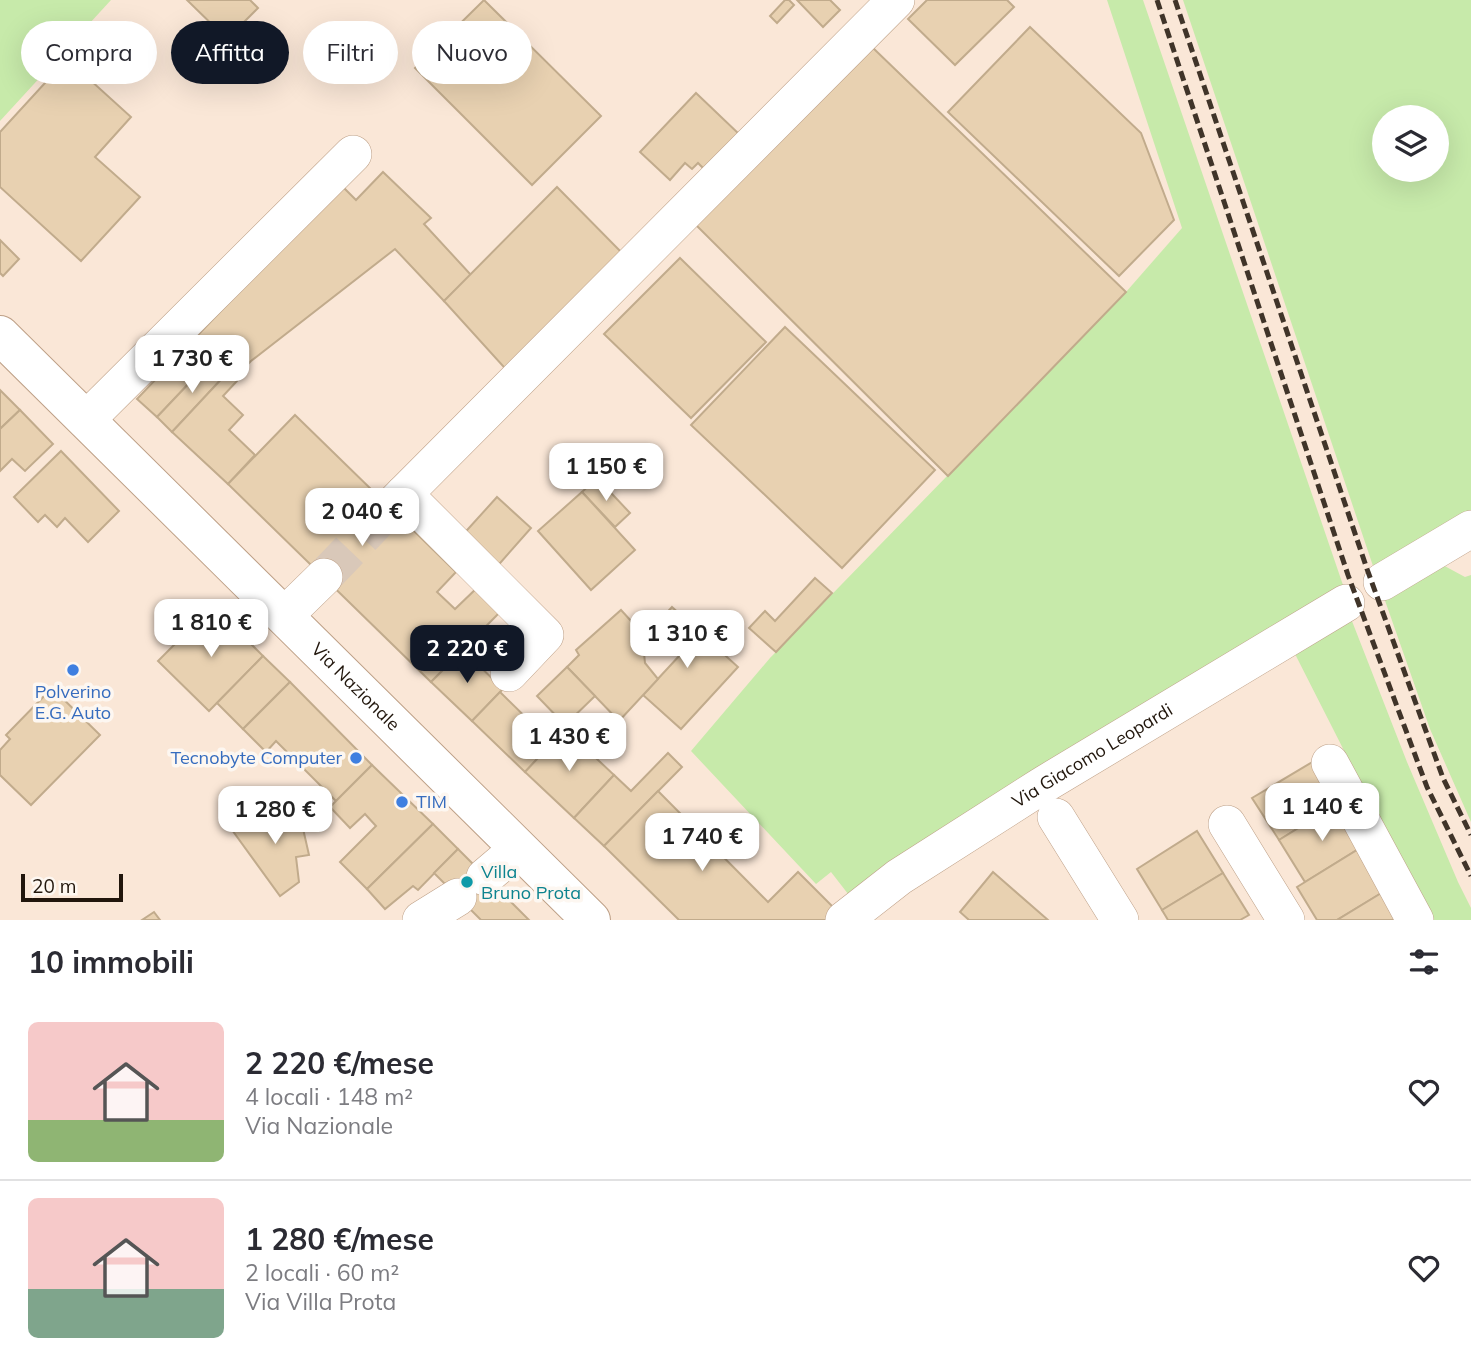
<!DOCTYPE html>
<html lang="it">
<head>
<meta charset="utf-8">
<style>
	:root { --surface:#fff; --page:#f2f2f3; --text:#2b2b33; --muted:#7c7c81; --line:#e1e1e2; --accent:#111827 }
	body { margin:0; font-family:Mulish,sans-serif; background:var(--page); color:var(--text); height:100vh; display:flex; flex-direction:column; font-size:26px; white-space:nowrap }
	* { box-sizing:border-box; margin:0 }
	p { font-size:23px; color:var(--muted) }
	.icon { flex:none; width:38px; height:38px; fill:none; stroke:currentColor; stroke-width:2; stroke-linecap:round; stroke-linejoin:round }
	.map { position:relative; height:920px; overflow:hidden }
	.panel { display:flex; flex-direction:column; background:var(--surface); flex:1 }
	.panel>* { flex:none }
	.banner { position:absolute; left:21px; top:21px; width:700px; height:63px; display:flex; gap:14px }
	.buttons { position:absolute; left:1372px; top:105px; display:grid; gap:14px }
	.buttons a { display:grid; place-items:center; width:77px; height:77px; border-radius:50%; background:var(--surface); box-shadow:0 7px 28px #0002; font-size:35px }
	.scale { position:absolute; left:21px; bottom:18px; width:102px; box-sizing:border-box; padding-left:7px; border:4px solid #21160c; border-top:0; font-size:19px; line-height:24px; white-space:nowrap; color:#21160c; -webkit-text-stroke:5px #fdf7f1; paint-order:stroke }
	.price { position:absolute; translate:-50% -60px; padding:0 16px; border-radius:14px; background:#fff; color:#222; font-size:23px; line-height:46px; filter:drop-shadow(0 2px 4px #0008) }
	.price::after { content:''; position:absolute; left:50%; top:42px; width:21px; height:16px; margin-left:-10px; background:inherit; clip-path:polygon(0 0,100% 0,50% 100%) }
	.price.active { background:var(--accent); color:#fff }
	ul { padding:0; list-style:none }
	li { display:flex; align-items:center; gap:21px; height:175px; padding:0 28px }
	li+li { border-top:2px solid var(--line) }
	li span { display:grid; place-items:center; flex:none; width:196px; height:140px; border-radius:10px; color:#555 }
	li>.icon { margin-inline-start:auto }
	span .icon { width:84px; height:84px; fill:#fffc; stroke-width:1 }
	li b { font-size:30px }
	h2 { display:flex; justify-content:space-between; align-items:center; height:84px; padding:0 28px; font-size:30px }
	.chip { padding:0 24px; border-radius:32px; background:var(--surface); box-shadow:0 7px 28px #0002; font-size:24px; line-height:63px }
	.chip.active { background:var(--accent); color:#fff }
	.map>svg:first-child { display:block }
</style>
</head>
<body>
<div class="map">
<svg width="1471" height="920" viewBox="0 0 1471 920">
	<rect width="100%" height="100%" fill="#fae7d7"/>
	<!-- green -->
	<g fill="#c7eaaa" fill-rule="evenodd">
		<polygon points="0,0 111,0 0,121"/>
		<polygon points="1107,0 1143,0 1344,588 852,899 831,872 816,884 691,751 770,658 1126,292 1182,228"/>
		<path d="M1183,0H1471V516L1375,572ZM1384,117H1437V170H1384Z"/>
		<polygon points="1439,563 1465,577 1471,575 1471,822 1430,729 1382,592"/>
		<polygon points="1350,616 1407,762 1458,882 1471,908 1471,920 1430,920 1294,652"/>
	</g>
	<!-- building -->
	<g fill="#e8d1b1" stroke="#c1ab8c" stroke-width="2">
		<polygon points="187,0 250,0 258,8 227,39"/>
		<polygon points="484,0 601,116 532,185 415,68"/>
		<polygon points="785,0 789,0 794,5 777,23 770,16"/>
		<polygon points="797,0 830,0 840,10 823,27"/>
		<polygon points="927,0 1007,0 1014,7 955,65 908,19"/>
		<polygon points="1030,27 1141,133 1174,220 1119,276 948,112"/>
		<polygon points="872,47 1126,292 948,476 695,224"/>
		<polygon points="67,59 131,117 95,157 140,197 81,261 0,187 0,132"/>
		<polygon points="696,93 739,134 705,170 698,163 692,169 685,163 670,180 640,152"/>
		<polygon points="383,172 431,218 424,224 471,275 444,301 395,249 251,361 234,378 213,358 157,417 137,399 341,185 356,200"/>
		<polygon points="557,187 627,258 512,376 444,301"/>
		<polygon points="0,240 19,259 3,276 0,273"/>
		<polygon points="680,258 766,342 691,418 604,334"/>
		<polygon points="785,327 935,470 842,568 691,425"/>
		<polygon points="213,358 228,372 172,432 157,417"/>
		<polygon points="228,372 237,381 223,396 243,415 229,430 255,455 228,484 172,432"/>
		<polygon points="0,390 20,410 0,429"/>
		<polygon points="20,410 53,444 25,471 12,459 0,471 0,429"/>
		<polygon points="295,415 456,572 437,592 455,609 479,586 503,609 431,682 228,484"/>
		<polygon points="61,451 119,511 88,542 65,518 57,527 45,515 38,522 14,497"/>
		<polygon points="597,478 630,513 615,527 582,492"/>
		<polygon points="582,492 635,550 591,590 538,531"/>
		<polygon points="497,497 531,528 494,570 459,539"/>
		<polygon points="815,578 832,593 776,652 749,628 765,611 775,621"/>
		<polygon points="213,606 263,656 209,711 158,661"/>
		<polygon points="672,607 738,667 681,729 643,695 680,655 651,630"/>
		<polygon points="621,610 642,633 645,663 658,679 619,721 567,667 579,655 576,650"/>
		<polygon points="463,650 503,689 472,721 431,682"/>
		<polygon points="263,656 290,682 243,729 217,703"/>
		<polygon points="567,667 595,696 565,725 537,696"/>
		<polygon points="290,682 372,765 336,801 276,741 266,752 243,729"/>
		<polygon points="52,688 100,735 31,805 0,775 0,750 10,739 6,735"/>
		<polygon points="500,692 552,743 525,772 472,721"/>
		<polygon points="565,729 614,775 574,818 525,772"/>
		<polygon points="668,753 682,767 604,846 574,818 614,775 631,791"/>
		<polygon points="1314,761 1339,803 1279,840 1252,798"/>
		<polygon points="372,765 433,824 367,889 340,862 376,826 365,814 350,828 330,807"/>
		<polygon points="658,791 768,902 798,872 837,911 828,920 679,920 604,846"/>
		<polygon points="1339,803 1365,845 1305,882 1279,840"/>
		<polygon points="299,811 309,855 296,857 299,882 280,896 227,823"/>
		<polygon points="433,824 458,849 418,890 413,886 385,909 367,889"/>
		<polygon points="1197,831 1223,873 1162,910 1137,869"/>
		<polygon points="458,849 529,920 481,920 434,873"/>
		<polygon points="1357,850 1383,892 1337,920 1317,920 1297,887"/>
		<polygon points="993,872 1048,920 969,920 960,912"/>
		<polygon points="1223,873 1249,915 1240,920 1168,920 1162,910"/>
		<polygon points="1383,892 1401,920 1337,920"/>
		<polygon points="154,912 160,920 142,920"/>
	</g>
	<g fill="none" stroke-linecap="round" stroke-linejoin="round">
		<!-- minor-tunnel -->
		<polyline stroke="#d9c8b9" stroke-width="37" stroke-dasharray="37 18" stroke-linecap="butt" points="324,577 390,508"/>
		<defs>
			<g id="minor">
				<polyline points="87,419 353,154"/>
				<polyline points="404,494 545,635 509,673"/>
				<polyline points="390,508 896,0"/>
				<polyline points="1382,582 1471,529"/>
				<polyline points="284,616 324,577"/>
				<polyline points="1330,763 1415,920"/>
				<polyline points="1056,817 1120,920"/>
				<polyline points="1227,824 1286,920"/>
				<polyline points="485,877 518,849"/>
				<polyline points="421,920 458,897"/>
				<path id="s1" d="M844,920L899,877L1043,785L1346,603"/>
			</g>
			<g id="major">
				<path id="s2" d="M0,335L591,920"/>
			</g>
		</defs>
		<!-- minor casing -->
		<use href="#minor" stroke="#bea087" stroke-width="38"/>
		<!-- major casing -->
		<use href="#major" stroke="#bea087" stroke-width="40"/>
		<!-- minor -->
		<use href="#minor" stroke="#fff" stroke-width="37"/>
		<!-- major -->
		<use href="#major" stroke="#fff" stroke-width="38"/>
		<!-- rail -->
		<g stroke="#403429" stroke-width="5" stroke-dasharray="10 5" stroke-linecap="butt">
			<polyline points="1157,0 1348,575 1427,787 1471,876"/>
			<polyline points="1175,0 1367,569 1443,778 1471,835"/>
		</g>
	</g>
	<!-- markers -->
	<g fill="#3f7fe0" stroke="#fdf7f1" stroke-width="2.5">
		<circle cx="73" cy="670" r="7"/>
		<circle cx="356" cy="758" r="7"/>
		<circle cx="402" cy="802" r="7"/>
	</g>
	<circle fill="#0f9aa8" stroke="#fdf7f1" stroke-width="2.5" cx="467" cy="882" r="7"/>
	<g text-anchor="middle" stroke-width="7" stroke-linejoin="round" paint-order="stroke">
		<!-- street labels -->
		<g font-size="18" fill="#21160c" stroke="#fdf7f1">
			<text dy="6" stroke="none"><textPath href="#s2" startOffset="500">Via Nazionale</textPath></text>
			<text dy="6" stroke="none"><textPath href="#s1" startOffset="298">Via Giacomo Leopardi</textPath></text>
		</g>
		<!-- shop labels -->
		<g font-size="18" fill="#366cbe" stroke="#fdf7f1">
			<text x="73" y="698">Polverino<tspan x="73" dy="21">E.G. Auto</tspan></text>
			<text x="342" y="764" text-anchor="end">Tecnobyte Computer</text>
			<text x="416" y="808" text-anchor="start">TIM</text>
		</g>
		<!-- culture labels -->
		<g font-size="18" fill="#0d838f" stroke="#fdf7f1" text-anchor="start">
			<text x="481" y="878">Villa<tspan x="481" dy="21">Bruno Prota</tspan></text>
		</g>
	</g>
</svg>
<div class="buttons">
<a><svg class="icon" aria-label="layers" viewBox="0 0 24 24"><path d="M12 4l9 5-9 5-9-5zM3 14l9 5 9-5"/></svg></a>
</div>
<div class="scale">20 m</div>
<b class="price" style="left:192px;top:395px">1 730 €</b>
<b class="price" style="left:606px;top:503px">1 150 €</b>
<b class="price" style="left:362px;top:548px">2 040 €</b>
<b class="price" style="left:211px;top:659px">1 810 €</b>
<b class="price" style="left:687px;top:670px">1 310 €</b>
<b class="price active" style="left:467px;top:685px">2 220 €</b>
<b class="price" style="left:569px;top:773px">1 430 €</b>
<b class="price" style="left:1322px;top:843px">1 140 €</b>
<b class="price" style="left:275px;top:846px">1 280 €</b>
<b class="price" style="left:702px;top:873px">1 740 €</b>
<div class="banner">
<a class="chip">Compra</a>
<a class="chip active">Affitta</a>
<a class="chip">Filtri</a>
<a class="chip">Nuovo</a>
</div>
</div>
<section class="panel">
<h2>10 immobili<svg class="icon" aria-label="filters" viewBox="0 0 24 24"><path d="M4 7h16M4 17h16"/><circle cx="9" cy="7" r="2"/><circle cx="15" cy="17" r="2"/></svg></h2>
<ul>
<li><span style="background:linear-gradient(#f6c9c9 70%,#8fb573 0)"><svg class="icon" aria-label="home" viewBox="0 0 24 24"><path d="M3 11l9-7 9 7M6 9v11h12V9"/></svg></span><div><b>2 220 €/mese</b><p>4 locali · 148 m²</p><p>Via Nazionale</p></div><svg class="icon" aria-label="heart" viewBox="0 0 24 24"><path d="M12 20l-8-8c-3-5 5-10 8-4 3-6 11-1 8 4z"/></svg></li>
<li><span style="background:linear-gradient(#f6c9c9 65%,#7fa58c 0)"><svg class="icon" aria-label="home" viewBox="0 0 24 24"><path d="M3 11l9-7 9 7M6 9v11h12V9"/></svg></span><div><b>1 280 €/mese</b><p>2 locali · 60 m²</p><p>Via Villa Prota</p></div><svg class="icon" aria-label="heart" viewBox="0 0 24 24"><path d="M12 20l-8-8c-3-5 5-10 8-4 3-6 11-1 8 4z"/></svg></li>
</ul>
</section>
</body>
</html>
